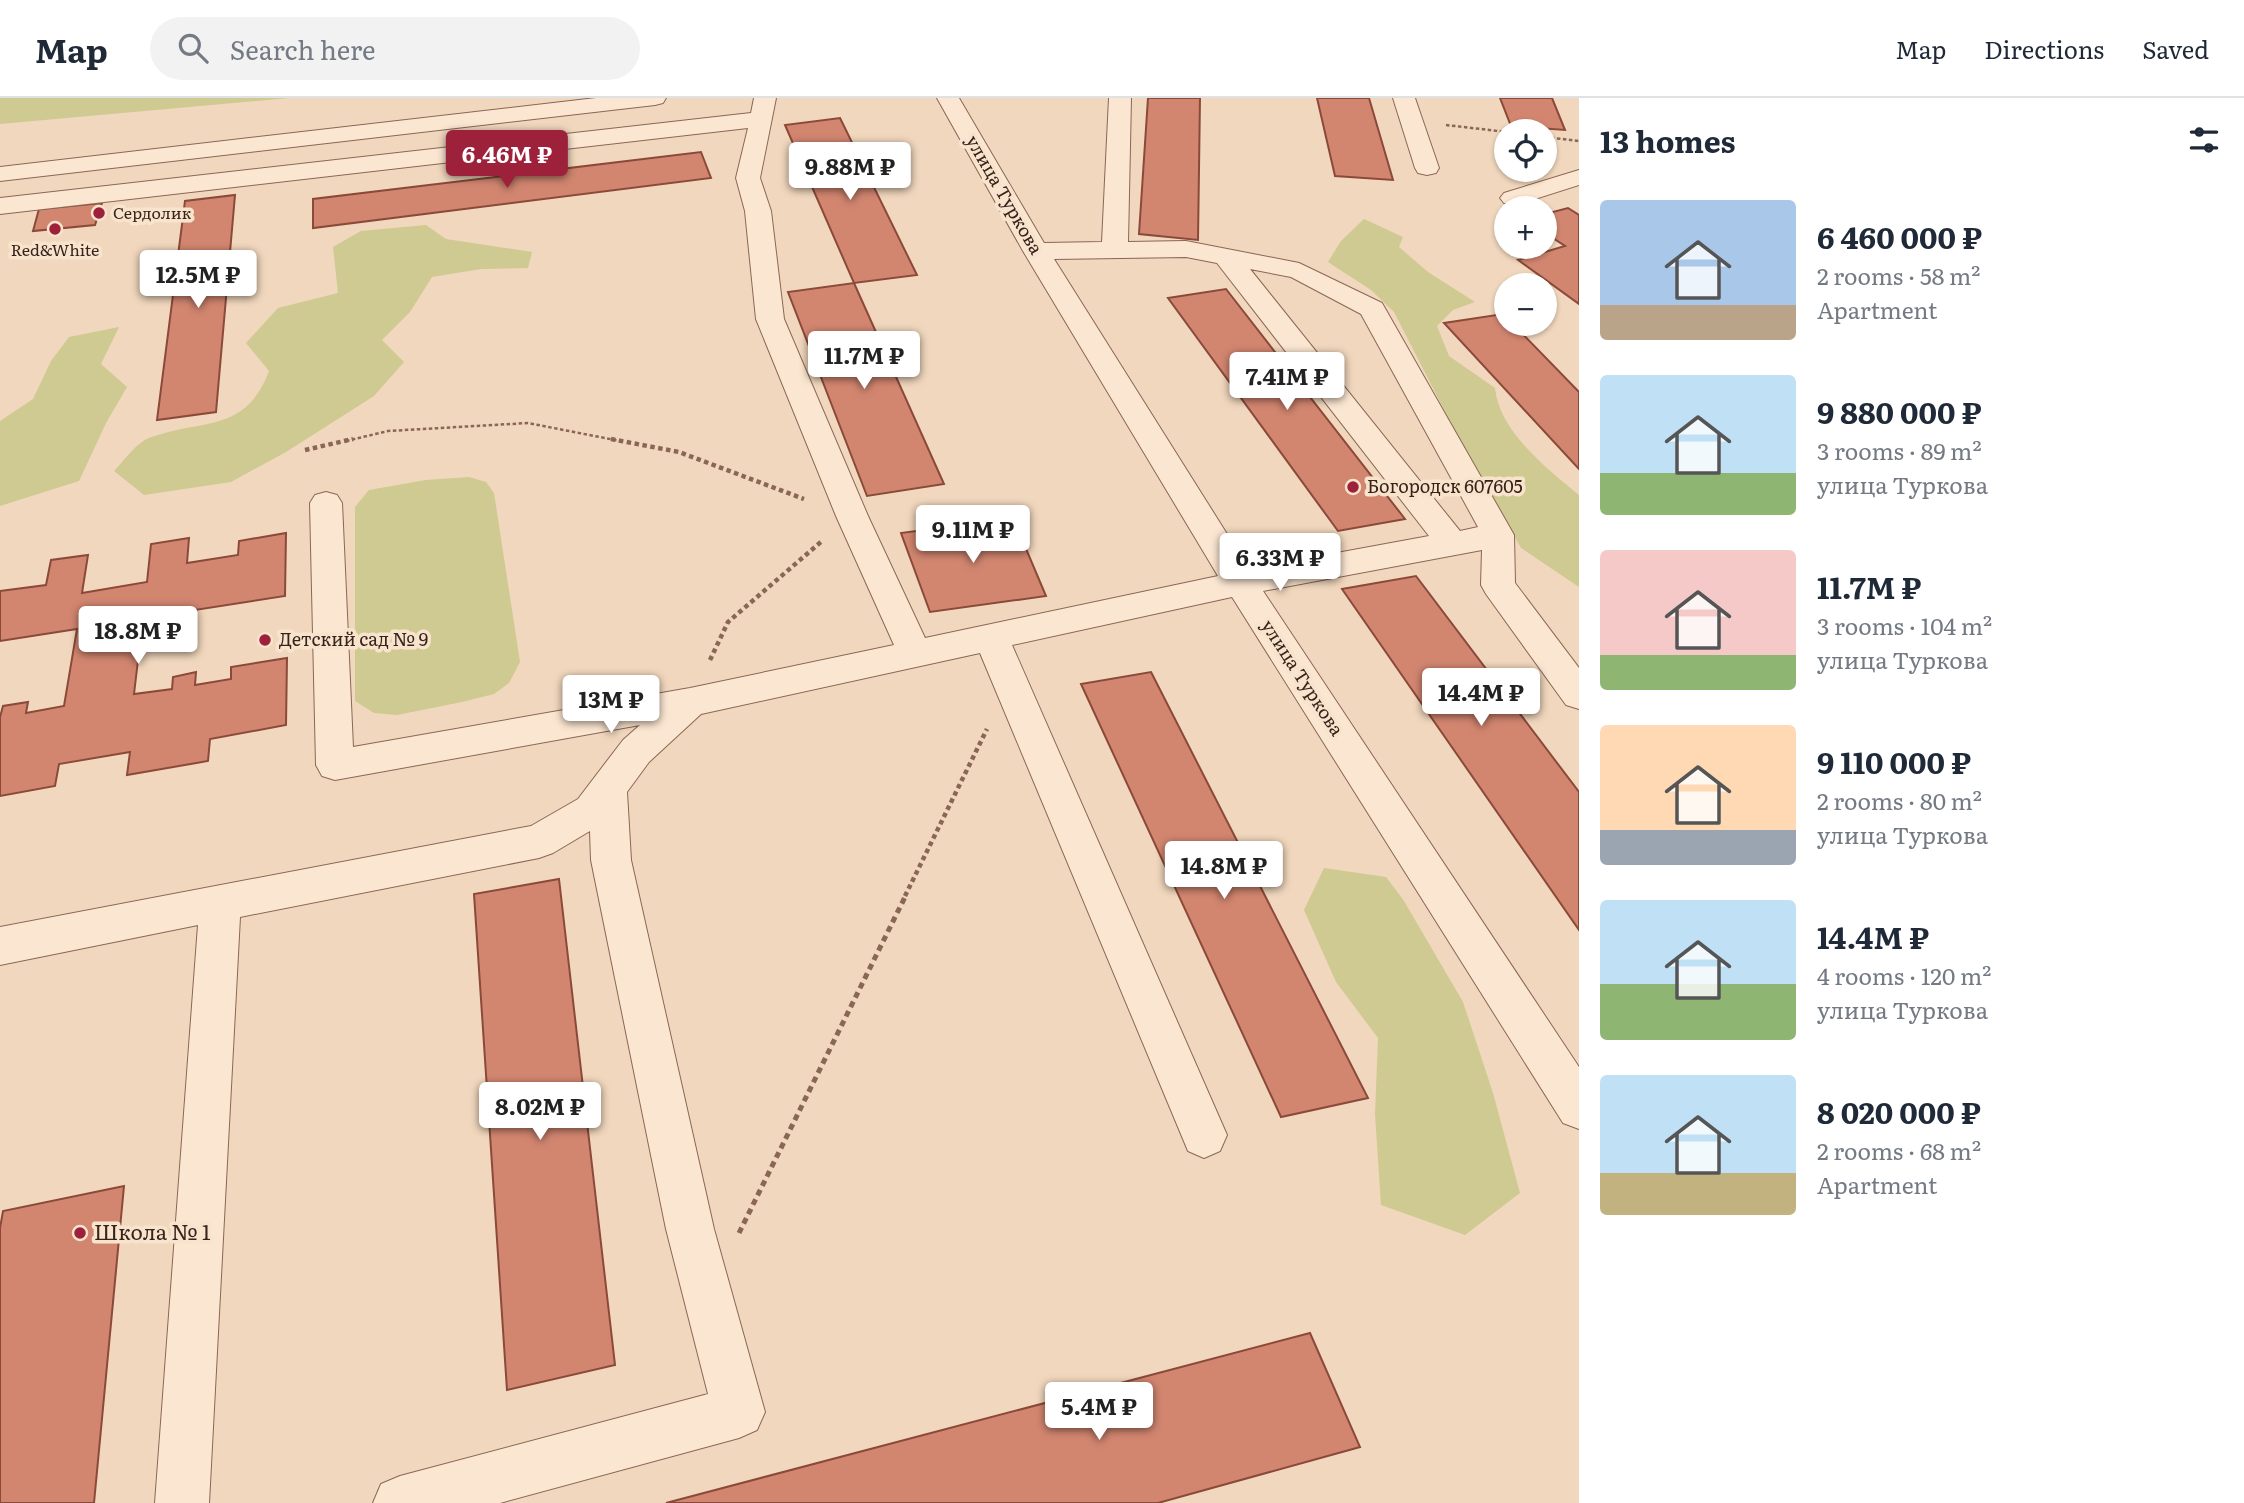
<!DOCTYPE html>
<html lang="en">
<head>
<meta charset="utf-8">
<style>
	:root { --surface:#fff; --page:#f2f2f3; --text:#1f2937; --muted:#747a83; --line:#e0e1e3; --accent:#9d213a }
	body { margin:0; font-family:Literata,serif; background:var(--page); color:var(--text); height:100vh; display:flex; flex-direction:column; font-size:26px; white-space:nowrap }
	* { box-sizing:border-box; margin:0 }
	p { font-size:23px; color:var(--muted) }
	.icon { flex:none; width:38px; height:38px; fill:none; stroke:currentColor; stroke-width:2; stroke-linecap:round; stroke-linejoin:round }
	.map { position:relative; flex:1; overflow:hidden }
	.side { display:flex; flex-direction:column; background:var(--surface); width:665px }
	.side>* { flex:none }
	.buttons { position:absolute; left:1494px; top:21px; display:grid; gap:14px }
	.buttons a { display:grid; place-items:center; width:63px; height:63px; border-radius:50%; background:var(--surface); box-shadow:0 2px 5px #0004; font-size:35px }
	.price { position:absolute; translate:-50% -60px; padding:0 16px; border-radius:7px; background:#fff; color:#222; font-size:23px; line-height:46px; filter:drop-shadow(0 2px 4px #0008) }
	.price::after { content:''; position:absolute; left:50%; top:42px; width:21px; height:16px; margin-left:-10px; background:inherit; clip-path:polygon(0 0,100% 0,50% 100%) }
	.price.selected { background:var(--accent); color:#fff }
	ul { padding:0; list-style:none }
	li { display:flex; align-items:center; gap:21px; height:175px; padding:0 21px }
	li span { display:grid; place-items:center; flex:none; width:196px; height:140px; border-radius:7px; color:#555 }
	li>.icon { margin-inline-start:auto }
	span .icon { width:84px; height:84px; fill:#fffc; stroke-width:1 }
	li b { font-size:30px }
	h2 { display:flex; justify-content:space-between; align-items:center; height:84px; padding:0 21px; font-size:30px }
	header { display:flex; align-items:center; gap:42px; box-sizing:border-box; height:98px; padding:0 35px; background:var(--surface); border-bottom:2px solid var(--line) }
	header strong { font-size:33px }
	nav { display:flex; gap:38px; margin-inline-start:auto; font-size:24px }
	.search { width:490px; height:63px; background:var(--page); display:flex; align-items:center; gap:18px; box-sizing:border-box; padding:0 24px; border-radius:38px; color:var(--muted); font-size:26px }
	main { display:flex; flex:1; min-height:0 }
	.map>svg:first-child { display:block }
</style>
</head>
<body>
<header>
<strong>Map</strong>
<div class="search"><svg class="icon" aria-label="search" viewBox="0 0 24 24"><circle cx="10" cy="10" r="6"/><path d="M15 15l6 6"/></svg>Search here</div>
<nav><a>Map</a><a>Directions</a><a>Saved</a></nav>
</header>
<main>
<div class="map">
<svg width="1579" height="1405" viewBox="0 0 1579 1405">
	<rect width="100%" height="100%" fill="#f1d7bd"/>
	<!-- green -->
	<g fill="#cfca91">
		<polygon points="0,0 289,0 0,26"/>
		<path d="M1364,121L1403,139L1399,149L1428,174L1475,204L1453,212L1437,228L1449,258L1495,290C1499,333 1547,371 1579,397V489L1521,450L1457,337L1394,214L1371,192L1328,164L1341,143Z"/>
		<path d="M426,127L446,141L532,154L528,170L481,171L432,179L410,214L382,242L404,264L374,298L286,354L231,384L144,397L114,373C123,364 136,345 149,340C200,320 245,337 269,273L246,245L278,210L338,195L333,149L361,133Z"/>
		<polygon points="119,229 101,266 127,289 106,325 79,383 0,408 0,323 33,301 51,263 69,239"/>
		<polygon points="469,379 486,384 494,395 520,564 509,585 494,596 462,604 397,617 374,615 355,603 355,409 369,392 426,382"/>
		<polygon points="1324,770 1386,779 1404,803 1463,904 1493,995 1520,1095 1465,1137 1381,1107 1375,1016 1378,940 1336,884 1304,812"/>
	</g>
	<!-- building -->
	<g fill="#d28670" stroke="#8b4a39" stroke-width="2">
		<polygon points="1148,0 1200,0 1198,142 1139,136"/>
		<polygon points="1317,0 1369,0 1393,82 1335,78"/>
		<polygon points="1500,0 1552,0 1565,32 1511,28"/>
		<polygon points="840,20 917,177 854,185 785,27"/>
		<polygon points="701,54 711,80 313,130 313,101"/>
		<polygon points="235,97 216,314 157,322 185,103"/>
		<polygon points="102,105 95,127 33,133 39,111"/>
		<polygon points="1568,110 1579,117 1579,206 1518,162 1565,148 1545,135 1545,116"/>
		<polygon points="854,185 944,386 867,398 788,194"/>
		<polygon points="1226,191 1405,421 1338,433 1168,200"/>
		<polygon points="1503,216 1507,226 1513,226 1579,294 1579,371 1444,225"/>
		<polygon points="1013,420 1046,498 930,514 901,435"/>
		<polygon points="286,435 285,498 143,520 134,596 172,591 173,579 196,574 195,587 231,581 231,569 287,560 286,627 210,641 208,663 127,677 130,654 59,666 55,688 0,698 0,619 3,608 28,604 26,615 64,608 77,531 0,543 0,493 46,487 51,462 88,457 82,495 147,484 151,446 189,440 187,465 238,457 239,443"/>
		<polygon points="1416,478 1579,694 1579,832 1342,491"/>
		<polygon points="1151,574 1368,1000 1281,1019 1081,586"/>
		<polygon points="559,781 615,1267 507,1292 474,796"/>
		<polygon points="124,1088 94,1405 0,1405 0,1130 3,1113"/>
		<polygon points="1310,1235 1360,1349 1158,1405 666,1405"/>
	</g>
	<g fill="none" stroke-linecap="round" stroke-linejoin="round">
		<defs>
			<g id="minor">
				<polygon points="596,0 666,0 663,5 655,7 0,83 0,69"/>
				<path d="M754,0H776L760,80L771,113L784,221L868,418L925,540L1218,478L1023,153L937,0H959L1044,145L1102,144L1109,0H1131L1128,144L1186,143L1299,165L1382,205L1514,437L1515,485L1579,570V611L1566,607L1486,496L1481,487L1482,452L1263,493L1579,969V1031L1563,1025L1232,499L1012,547L1227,1037L1220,1053L1204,1060L1188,1053L980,555L701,616L649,664L627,694L631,762L714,1131L765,1314L757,1332L739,1340L500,1405H373L381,1386L400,1378L708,1296L666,1131L591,762L590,733L553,755L539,760L240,819L209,1405H155L198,827L0,867V829L531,728L578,701L623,642L640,627L335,682L322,678L316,667L310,405L315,397L326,394L337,397L342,405L353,649L690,590L894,547L836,418L756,221L745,113L736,80L748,30L0,116V100L751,15ZM1186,159L1217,165L1429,438L1249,471L1054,161ZM1250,171L1291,179L1361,216L1478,429L1460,433Z"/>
				<polygon points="1393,0 1415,0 1439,70 1436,75 1427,77 1418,75 1415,70"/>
				<polygon points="1579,72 1579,87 1513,108 1504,105 1500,100 1504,95"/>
			</g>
		</defs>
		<!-- minor casing -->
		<use href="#minor" stroke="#8a6755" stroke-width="2"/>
		<!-- path-far2 -->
		<g stroke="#8a6755" stroke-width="2.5" stroke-dasharray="3.5 2.5" stroke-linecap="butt">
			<polyline points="1446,27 1507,34"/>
			<polyline points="1545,39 1579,43"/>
			<polyline points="346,343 388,333 528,325 620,343"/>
		</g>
		<!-- path-far1 -->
		<g stroke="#8a6755" stroke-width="4.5" stroke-dasharray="4.5 3.5" stroke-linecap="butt">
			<polyline points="611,341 679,354 804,401"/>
			<polyline points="305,352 353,341"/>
			<polyline points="710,562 728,524 822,443"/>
			<polyline points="905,798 987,631"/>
		</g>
		<!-- path -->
		<polyline stroke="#8a6755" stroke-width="5" stroke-dasharray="6 4.5" stroke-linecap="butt" points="739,1135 906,797"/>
		<!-- minor -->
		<use href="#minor" fill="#fbe6d1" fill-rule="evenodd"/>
	</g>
	<!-- markers -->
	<g fill="#9d213a" stroke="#f8e3cd" stroke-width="2.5">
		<circle cx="99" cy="115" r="7"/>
		<circle cx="55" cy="131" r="7"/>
		<circle cx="1353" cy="389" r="7"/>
		<circle cx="265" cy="542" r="7"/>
		<circle cx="80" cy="1135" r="7"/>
	</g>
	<g text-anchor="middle" stroke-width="7" stroke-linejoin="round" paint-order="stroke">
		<!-- far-poi labels -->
		<g font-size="16" fill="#38231b" stroke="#f8e3cd" text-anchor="start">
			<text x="113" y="121">Сердолик</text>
			<text x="55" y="158" text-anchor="middle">Red&amp;White</text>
		</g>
		<!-- street labels -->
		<g font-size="18" fill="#38231b" stroke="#f8e3cd">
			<text transform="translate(1004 97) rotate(60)" y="6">улица Туркова</text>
			<text transform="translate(1302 580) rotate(57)" y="6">улица Туркова</text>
		</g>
		<!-- poi labels -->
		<g font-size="18" fill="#38231b" stroke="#f8e3cd" text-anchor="start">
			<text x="1367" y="395">Богородск 607605</text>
			<text x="279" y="548">Детский сад № 9</text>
		</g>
		<!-- near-poi labels -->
		<g font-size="21" fill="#38231b" stroke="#f8e3cd" text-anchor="start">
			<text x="94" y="1142">Школа № 1</text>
		</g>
	</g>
</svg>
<div class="buttons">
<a><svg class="icon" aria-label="locate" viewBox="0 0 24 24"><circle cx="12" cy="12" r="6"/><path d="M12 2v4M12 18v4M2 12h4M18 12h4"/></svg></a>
<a>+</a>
<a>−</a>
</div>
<b class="price selected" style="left:507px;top:92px">6.46M ₽</b>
<b class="price" style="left:850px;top:104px">9.88M ₽</b>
<b class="price" style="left:198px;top:212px">12.5M ₽</b>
<b class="price" style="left:864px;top:293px">11.7M ₽</b>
<b class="price" style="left:1287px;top:314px">7.41M ₽</b>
<b class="price" style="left:973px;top:467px">9.11M ₽</b>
<b class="price" style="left:1280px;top:495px">6.33M ₽</b>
<b class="price" style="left:138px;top:568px">18.8M ₽</b>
<b class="price" style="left:1481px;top:630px">14.4M ₽</b>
<b class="price" style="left:611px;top:637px">13M ₽</b>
<b class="price" style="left:1224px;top:803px">14.8M ₽</b>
<b class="price" style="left:540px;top:1044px">8.02M ₽</b>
<b class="price" style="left:1099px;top:1344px">5.4M ₽</b>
</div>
<section class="side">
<h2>13 homes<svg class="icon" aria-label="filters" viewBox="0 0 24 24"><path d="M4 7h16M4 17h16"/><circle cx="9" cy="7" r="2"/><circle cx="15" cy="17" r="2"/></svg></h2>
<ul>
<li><span style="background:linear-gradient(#a9c7e8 75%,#b9a48a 0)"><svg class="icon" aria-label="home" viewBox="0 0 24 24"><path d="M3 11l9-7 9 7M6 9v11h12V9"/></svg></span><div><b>6 460 000 ₽</b><p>2 rooms · 58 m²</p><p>Apartment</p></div></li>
<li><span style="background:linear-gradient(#bfe0f5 70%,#8fb573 0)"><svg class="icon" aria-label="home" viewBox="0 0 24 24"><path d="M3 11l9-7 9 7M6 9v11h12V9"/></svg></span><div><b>9 880 000 ₽</b><p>3 rooms · 89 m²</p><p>улица Туркова</p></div></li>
<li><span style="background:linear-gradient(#f6c9c9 75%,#8fb573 0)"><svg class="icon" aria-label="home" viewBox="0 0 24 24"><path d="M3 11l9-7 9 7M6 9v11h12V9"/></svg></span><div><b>11.7M ₽</b><p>3 rooms · 104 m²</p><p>улица Туркова</p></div></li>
<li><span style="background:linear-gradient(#ffd9b3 75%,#9aa5b1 0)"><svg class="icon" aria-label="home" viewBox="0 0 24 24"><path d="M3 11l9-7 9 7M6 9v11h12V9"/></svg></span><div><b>9 110 000 ₽</b><p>2 rooms · 80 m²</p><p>улица Туркова</p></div></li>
<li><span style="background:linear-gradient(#bfe0f5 60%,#8fb573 0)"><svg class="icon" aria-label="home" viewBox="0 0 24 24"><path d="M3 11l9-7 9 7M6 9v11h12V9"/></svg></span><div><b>14.4M ₽</b><p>4 rooms · 120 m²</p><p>улица Туркова</p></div></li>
<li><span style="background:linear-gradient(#bfe0f5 70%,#c2b280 0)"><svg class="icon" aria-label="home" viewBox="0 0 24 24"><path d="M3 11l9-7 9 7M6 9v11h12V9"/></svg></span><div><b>8 020 000 ₽</b><p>2 rooms · 68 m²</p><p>Apartment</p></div></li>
</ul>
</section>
</main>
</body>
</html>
